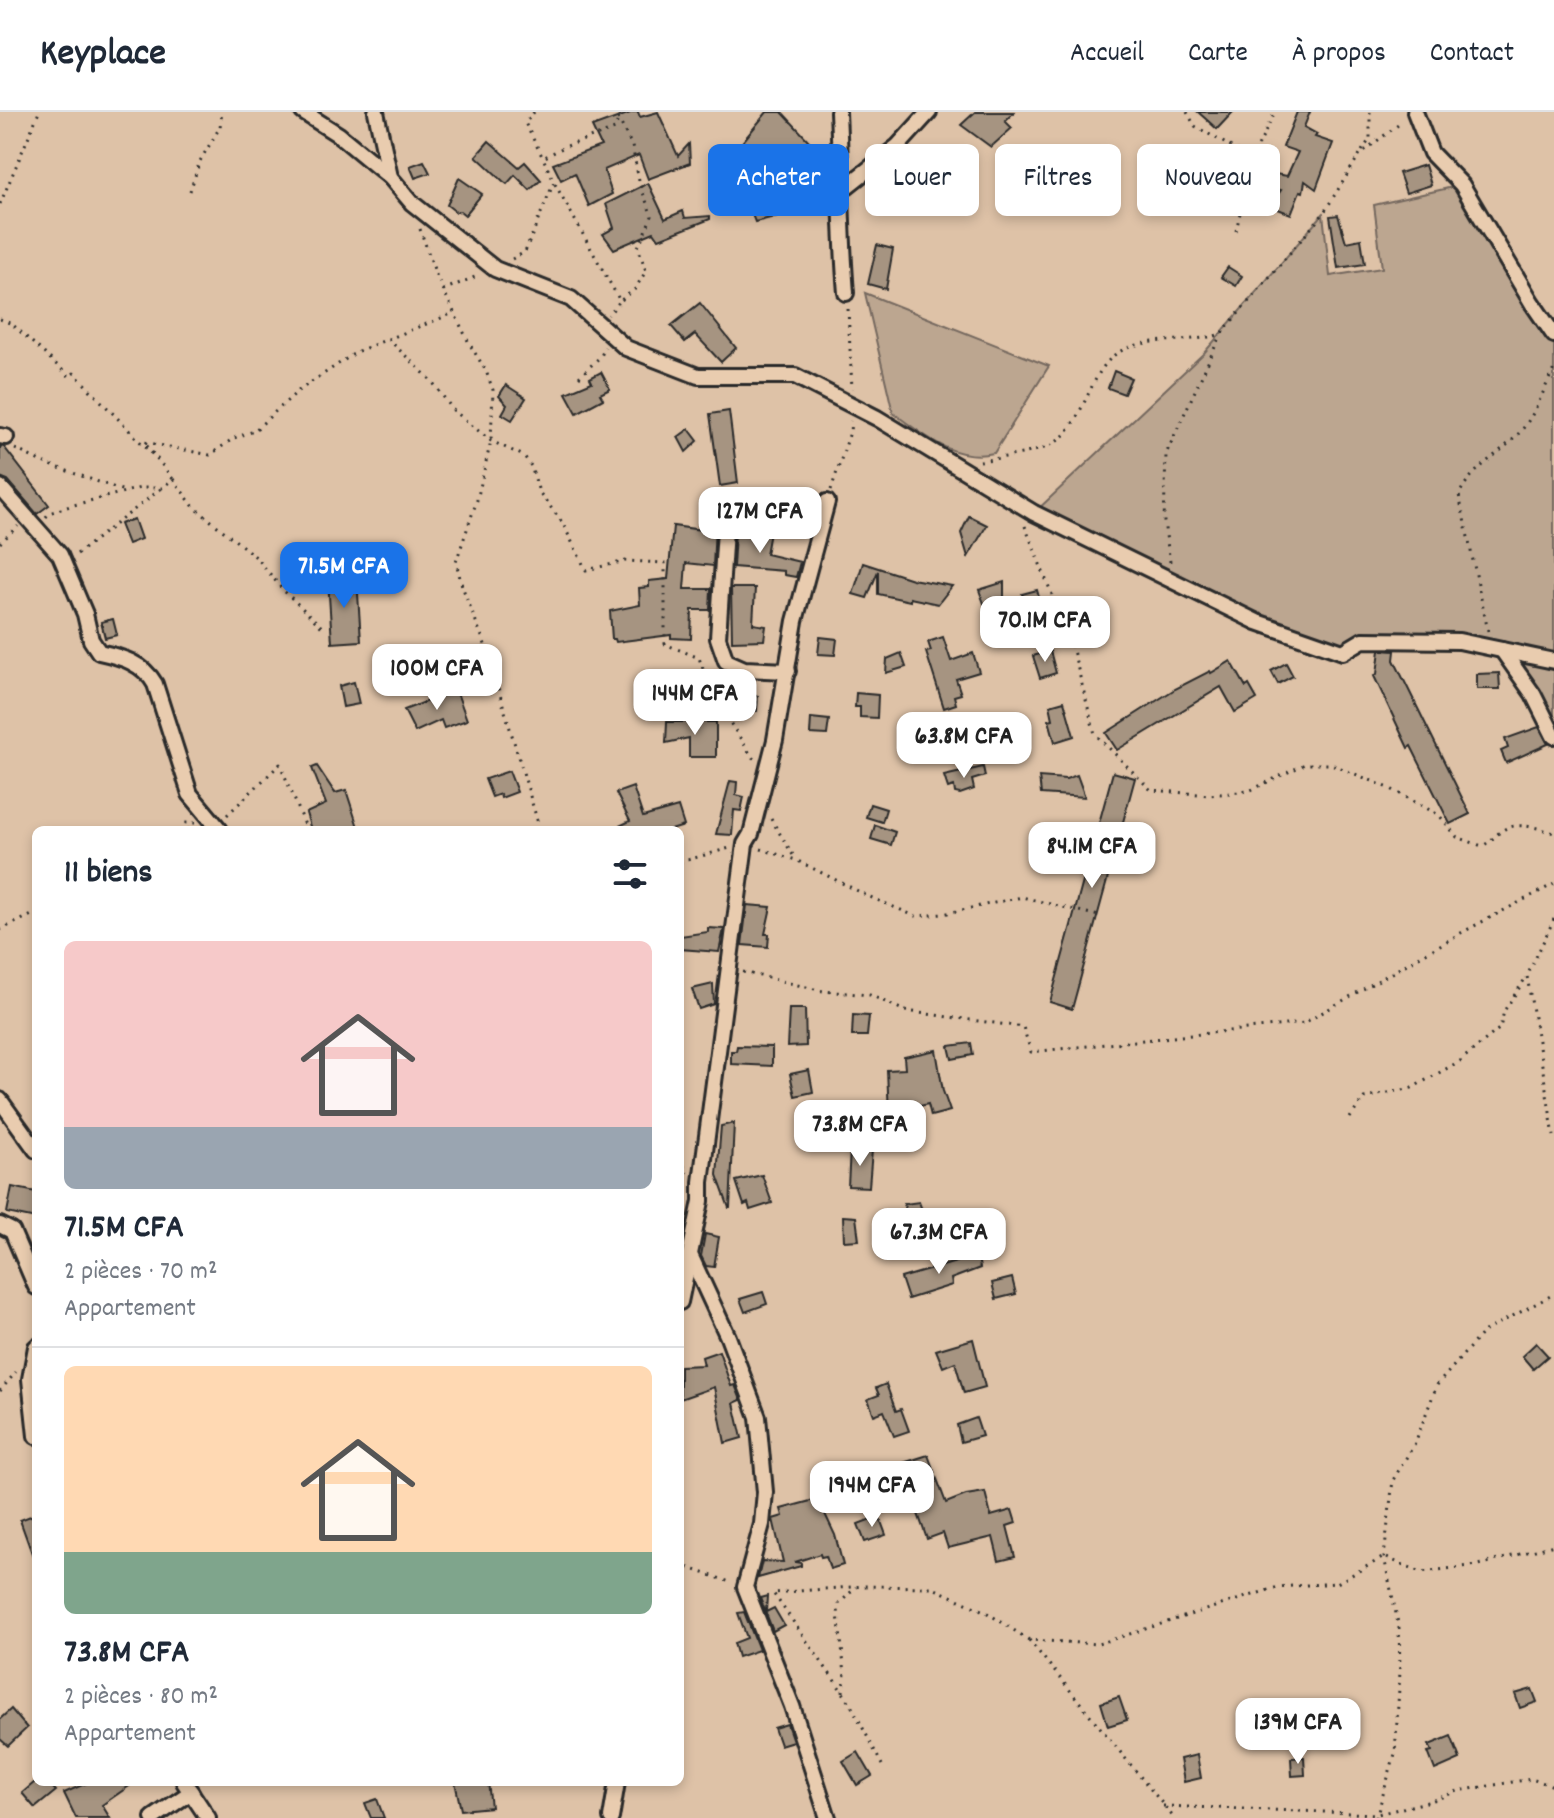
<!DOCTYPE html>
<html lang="fr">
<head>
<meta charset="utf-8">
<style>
	:root { --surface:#fff; --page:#f2f2f3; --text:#1f2937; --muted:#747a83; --line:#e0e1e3; --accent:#1a73e8 }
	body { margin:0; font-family:Dekko,sans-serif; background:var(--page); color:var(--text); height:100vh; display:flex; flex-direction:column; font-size:30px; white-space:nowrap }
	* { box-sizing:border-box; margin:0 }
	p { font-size:26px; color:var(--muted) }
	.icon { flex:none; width:44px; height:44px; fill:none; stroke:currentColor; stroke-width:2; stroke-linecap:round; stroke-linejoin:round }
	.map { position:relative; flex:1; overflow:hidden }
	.sheet { position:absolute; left:32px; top:714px; width:652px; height:960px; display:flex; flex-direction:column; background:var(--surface); border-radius:12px; box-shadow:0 4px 12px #0003 }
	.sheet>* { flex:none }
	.banner { position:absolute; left:708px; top:32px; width:726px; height:72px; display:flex; gap:16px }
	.price { position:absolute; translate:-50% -68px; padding:0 18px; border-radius:16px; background:#fff; color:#222; font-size:26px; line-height:52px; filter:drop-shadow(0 2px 4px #0008) }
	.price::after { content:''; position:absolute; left:50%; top:48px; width:24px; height:18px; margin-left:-12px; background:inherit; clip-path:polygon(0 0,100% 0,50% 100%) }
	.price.on { background:var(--accent); color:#fff }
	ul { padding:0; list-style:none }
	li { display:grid; align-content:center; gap:16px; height:424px; padding:0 32px }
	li+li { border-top:2px solid var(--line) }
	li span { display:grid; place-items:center; height:248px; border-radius:12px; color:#555 }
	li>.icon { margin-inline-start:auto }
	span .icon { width:144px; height:144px; fill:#fffc; stroke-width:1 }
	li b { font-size:34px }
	h2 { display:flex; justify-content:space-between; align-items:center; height:96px; padding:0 32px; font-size:34px }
	.tag { padding:0 28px; border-radius:12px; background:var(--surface); box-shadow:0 4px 12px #0003; font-size:28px; line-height:72px }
	.tag.on { background:var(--accent); color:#fff }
	header { display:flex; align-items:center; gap:48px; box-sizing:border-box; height:112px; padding:0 40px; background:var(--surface); border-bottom:2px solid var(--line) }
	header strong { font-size:38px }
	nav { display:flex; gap:44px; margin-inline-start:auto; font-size:28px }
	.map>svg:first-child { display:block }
</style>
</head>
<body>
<header>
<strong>Keyplace</strong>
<nav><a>Accueil</a><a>Carte</a><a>À propos</a><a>Contact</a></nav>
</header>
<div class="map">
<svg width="1554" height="1706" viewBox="0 0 1554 1706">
	<rect width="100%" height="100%" fill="#dec2a7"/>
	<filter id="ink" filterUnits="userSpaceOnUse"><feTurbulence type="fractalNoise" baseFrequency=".0125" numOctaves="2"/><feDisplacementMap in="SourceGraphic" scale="16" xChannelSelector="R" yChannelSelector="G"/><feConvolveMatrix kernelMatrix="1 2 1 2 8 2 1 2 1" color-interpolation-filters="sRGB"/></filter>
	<g filter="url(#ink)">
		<!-- green -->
		<g fill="#bca690" stroke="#74685e" stroke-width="2">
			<polygon points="1462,73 1554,223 1554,628 1502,538 1363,528 1343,540 1257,510 1034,401 1204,241 1323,102 1330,164 1382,156 1374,93"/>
			<path d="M865,181L1049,254L994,341C953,350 925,323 893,301Z"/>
		</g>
		<!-- building -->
		<g fill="#a69481" stroke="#2b2b2b" stroke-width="2">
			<polygon points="633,0 638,0 640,5 658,0 678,44 689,32 690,51 648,67 639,43 604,58 612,82 589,94 575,61 561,68 553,52 601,34 592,15"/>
			<polygon points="767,0 782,0 809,29 772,61 753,40 746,49 735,39"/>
			<polygon points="975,0 1014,0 1005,9 1012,16 991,35 961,13"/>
			<polygon points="1198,0 1233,0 1217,17"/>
			<polygon points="1297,0 1310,0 1304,15 1317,22 1315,25 1333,31 1316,77 1305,69 1303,80 1300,79 1291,102 1270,94 1281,78 1254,71 1257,59 1287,64 1298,40 1283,35"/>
			<polygon points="489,29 519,55 525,50 541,68 530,78 515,63 507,72 503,69 476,44"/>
			<polygon points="424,49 430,61 415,66 410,54"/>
			<polygon points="1425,53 1431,73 1406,81 1399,61"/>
			<polygon points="459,66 482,82 465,103 460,99 456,100 447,93"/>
			<polygon points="648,71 665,107 683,99 685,106 710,104 710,107 659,127 654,120 614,137 603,122 614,116 606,92"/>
			<polygon points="778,75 779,86 775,88 779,99 776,100 778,104 755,110 749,95 747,79"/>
			<polygon points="1338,103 1346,130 1361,127 1365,152 1338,156 1330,104"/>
			<polygon points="877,133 893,137 886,177 868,172"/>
			<polygon points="1228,155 1242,164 1236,174 1221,165"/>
			<polygon points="700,191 736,236 721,250 695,222 685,230 671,214"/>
			<polygon points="1114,259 1131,266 1124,282 1108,276"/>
			<polygon points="601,260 610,277 600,282 603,287 577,301 566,281 592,270 590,266"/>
			<polygon points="506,273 526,286 512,308 502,302 507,293 499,284"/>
			<polygon points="729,299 738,371 720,374 710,302"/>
			<polygon points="689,317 698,329 686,340 678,325"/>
			<polygon points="0,334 4,335 49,393 37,402 8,368 0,365"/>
			<polygon points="969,404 987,413 968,445 961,421"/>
			<polygon points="134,407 141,427 128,432 120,412"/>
			<polygon points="703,411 715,414 713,454 686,451 684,477 711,477 710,498 692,498 691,527 671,526 671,523 616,530 615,527 612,527 610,499 640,493 639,476 649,475 649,469 668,467 673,414 702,418"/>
			<polygon points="758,417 770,420 766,442 800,450 796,465 784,463 784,459 733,455 735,420 757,423"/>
			<polygon points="863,451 912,467 952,474 938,492 910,486 910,489 878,482 878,459 867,486 853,482"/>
			<polygon points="357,466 361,529 332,531 328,467"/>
			<polygon points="1004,470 1004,510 985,510 985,494 979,478"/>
			<polygon points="731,476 755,476 753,512 766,514 764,528 732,529"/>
			<polygon points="1037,478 1041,493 1026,497 1022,482"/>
			<polygon points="113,507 117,523 105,526 101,510"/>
			<polygon points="820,525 837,527 835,543 818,542"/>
			<polygon points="943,525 951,549 973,541 979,560 956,567 961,582 954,584 956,592 944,596 926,540 931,539 928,530"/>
			<polygon points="1380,538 1395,539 1394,548 1470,702 1450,712 1411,634 1408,636 1374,564 1377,562"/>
			<polygon points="1050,539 1056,561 1040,566 1033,544"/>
			<polygon points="901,541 906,555 886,561 887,547"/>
			<polygon points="1231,549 1246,575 1249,573 1257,587 1235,600 1221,575 1117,638 1106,621 1175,577 1210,559 1211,561"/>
			<polygon points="1286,551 1293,564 1278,572 1271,559"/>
			<polygon points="1499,561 1500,577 1477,577 1477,562"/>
			<polygon points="354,570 359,592 343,595 339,574"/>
			<polygon points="456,578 467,608 444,616 441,608 415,620 404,598"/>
			<polygon points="856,581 878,583 877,606 860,605 860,595 855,595"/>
			<polygon points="724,582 758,584 757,599 723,598"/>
			<polygon points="1064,589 1074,624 1055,630 1049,608 1053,607 1050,593"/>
			<polygon points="811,606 829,608 827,623 810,622"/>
			<polygon points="667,610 716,610 716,645 689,645 689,626 666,631"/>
			<polygon points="1539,615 1548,632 1506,651 1501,639 1508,636 1505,627"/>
			<polygon points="317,654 335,681 346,678 358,715 349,718 311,718 306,701 326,692 312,656"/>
			<polygon points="983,655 985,664 972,668 974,677 960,682 955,681 954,674 948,676 944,664"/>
			<polygon points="509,659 517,680 501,686 500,682 492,685 485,667"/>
			<polygon points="1113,660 1135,666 1072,897 1050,890"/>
			<polygon points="1077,663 1085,685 1041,682 1039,665 1066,667"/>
			<polygon points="730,669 737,670 736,683 744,685 741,699 734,698 732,723 716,722"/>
			<polygon points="633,675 643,705 678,695 684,714 671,718 611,718 630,709 616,681"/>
			<polygon points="870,692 886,697 882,710 866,705"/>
			<polygon points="875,713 895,720 891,733 871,727"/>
			<polygon points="747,793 771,795 765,822 769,822 768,835 742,833"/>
			<polygon points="708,816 724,817 719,840 680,837 680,824 708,820"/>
			<polygon points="713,872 714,892 699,897 692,877"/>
			<polygon points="789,897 805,897 806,934 787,935"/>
			<polygon points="853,903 869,904 867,924 852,924"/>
			<polygon points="971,931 973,943 952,947 949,934"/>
			<polygon points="737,934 772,935 772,954 731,952 731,939 736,939"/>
			<polygon points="936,938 943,979 950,999 931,1004 928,992 889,1002 887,958 905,957 904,945"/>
			<polygon points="809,958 813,980 795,984 790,962"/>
			<polygon points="734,1011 730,1096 729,1096 717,1063 721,1014"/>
			<polygon points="850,1037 872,1038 869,1075 848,1074"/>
			<polygon points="762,1063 772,1091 750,1098 748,1091 744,1093 736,1069"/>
			<polygon points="12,1075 36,1080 36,1107 7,1101"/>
			<polygon points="919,1090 929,1116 922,1119 925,1127 912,1132 913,1135 898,1139 892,1121 910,1115 904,1092"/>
			<polygon points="843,1104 856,1105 859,1128 844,1129"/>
			<polygon points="705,1122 719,1125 714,1155 706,1154 701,1144"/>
			<polygon points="977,1140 980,1156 951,1167 952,1173 908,1187 901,1166 956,1150 955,1146"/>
			<polygon points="1012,1166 1016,1182 996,1187 992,1171"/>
			<polygon points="763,1180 767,1192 745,1200 740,1187"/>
			<polygon points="973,1227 985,1275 964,1281 955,1250 943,1255 936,1238"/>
			<polygon points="1536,1231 1548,1244 1533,1257 1522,1244"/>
			<polygon points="719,1239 731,1274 735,1273 741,1288 734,1291 742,1326 725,1331 714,1275 680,1287 680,1254 704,1253 702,1245"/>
			<polygon points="886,1272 896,1299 901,1297 909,1319 894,1324 884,1299 874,1303 868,1287 879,1283 876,1276"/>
			<polygon points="976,1306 982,1324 961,1330 957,1313"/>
			<polygon points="928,1343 946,1391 966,1383 985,1380 991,1404 1012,1398 1016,1411 1007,1414 1015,1445 999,1449 993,1425 948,1436 943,1421 927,1427 916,1396 906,1400 905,1395 875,1402 872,1388 909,1380 900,1352"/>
			<polygon points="818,1387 835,1423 843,1453 830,1457 826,1444 821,1445 820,1442 795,1450 801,1451 801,1454 758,1466 762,1449 783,1450 773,1407 783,1404 781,1397"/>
			<polygon points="36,1402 36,1447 34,1447 20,1408"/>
			<polygon points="879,1404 886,1423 865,1430 858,1412"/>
			<polygon points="767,1484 766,1500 774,1496 784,1513 773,1519 760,1486"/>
			<polygon points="744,1500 759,1538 738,1545 734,1531 747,1526 738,1501"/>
			<polygon points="1532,1577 1537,1590 1520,1596 1515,1582"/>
			<polygon points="1119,1585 1127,1608 1108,1614 1101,1591"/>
			<polygon points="11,1597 27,1616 8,1634 0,1627 0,1607"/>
			<polygon points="787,1612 793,1629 780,1633 774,1616"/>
			<polygon points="1451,1624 1460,1647 1435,1658 1428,1640 1432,1639 1429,1633"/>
			<polygon points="858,1640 872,1664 857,1673 843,1649"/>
			<polygon points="1197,1643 1201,1666 1184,1670 1180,1647"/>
			<polygon points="1304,1645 1305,1663 1292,1664 1291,1646"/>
			<polygon points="35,1670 48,1670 56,1679 35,1696 22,1681"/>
			<polygon points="89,1670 135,1670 102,1693 110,1706 76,1706 64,1681"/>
			<polygon points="455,1670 488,1670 491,1695 461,1698"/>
			<polygon points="377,1687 384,1706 371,1706 365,1691"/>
		</g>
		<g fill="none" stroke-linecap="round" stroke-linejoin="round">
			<defs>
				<g id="minor">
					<polyline points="303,0 339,23 390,65 412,91 495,157 571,187 626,236 698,264 795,264 877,306 1034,401 1257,510 1343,540 1363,528 1459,529 1554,549"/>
					<polyline points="376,0 390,65"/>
					<path d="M838,0C841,61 841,121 846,181"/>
					<polyline points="1415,0 1431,41 1462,73 1532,191 1554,223"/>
					<polyline points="842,78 898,34 929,0"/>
					<polyline points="0,324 6,325"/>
					<path d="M0,375L60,443L85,502L91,528L99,540C122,545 143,551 155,572L190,682L220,718"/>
					<polyline points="726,402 718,526 726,549 744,557 788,559"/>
					<polyline points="1502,538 1533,582 1554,624"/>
					<polyline points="0,988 36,1038"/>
					<polyline points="0,1113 12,1119 36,1175"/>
					<polyline points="691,1145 728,1225 758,1305 765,1380 762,1412 745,1475 792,1594 828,1706"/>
					<polyline points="680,1190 701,1089 701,1070 745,732 751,722 775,628 795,509 827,390"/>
					<polyline points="36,1235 30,1267 36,1324"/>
					<polyline points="184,1670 208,1706"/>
					<polyline points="153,1706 191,1680"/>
					<polyline points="611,1706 617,1670"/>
				</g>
			</defs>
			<!-- minor casing -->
			<use href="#minor" stroke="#2b2b2b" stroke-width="20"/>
			<!-- path -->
			<g stroke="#2b2b2b" stroke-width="3" stroke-dasharray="2 6" stroke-linecap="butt">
				<polyline points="534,0 525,11 543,46"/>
				<polyline points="1187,0 1195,14 1252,47"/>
				<polyline points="618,6 632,34 640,73 652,104 638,135 646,159 635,177 620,189"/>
				<polyline points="1362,39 1370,27 1370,0"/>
				<polyline points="555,72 620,189 608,203"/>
				<polyline points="190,79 200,49 220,15 222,0"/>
				<polyline points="0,92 39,0"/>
				<polyline points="420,117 436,163 469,231 486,259 493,278 491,329 477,388 456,450 462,474 486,535 540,718"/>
				<polyline points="1236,119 1252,47 1275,0"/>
				<polyline points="512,147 525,140 554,70 543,46 564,35 615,17 620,0"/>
				<polyline points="443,178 480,163"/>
				<polyline points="848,197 852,277"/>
				<polyline points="0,207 12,212 70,265 74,261 153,343"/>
				<polyline points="388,227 431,268 453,298 491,329 524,344 531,354 539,380 562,410 586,458 626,449 665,451 665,532 699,546 714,586 755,649"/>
				<polyline points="579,265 601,244 605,235"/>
				<polyline points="15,337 42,350 127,380"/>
				<path d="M980,349C997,346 1038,341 1051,333C1084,316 1089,257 1119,240C1146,224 1190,232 1221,222L1323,102L1360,42L1402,10"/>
				<polyline points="173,367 194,395 257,446 283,478 325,518"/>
				<polyline points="831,378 850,320 851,309"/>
				<polyline points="46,405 49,401 70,394 140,376 162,376 173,367 144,330 210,343 234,326 254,319 298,279 358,239 454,201"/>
				<path d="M1025,414L1071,531L1095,622L1151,678L1209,683L1249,679L1305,652H1331L1389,676L1439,703L1457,725L1482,734C1491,730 1495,723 1503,718C1517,709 1539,716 1554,721"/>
				<polyline points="0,431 18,414"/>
				<polyline points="77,442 162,376"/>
				<polyline points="1170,450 1164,410 1166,342 1221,222"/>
				<path d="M1488,519L1459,383C1471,356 1501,342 1520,320C1535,303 1543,279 1553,259L1554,252"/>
				<polyline points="227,703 280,652 307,718"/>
				<polyline points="771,707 796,748"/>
				<polyline points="188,718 185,711 195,711"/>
				<polyline points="761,737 796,748 870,785 915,804 943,802 1022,785 1099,804"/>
				<polyline points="680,750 730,736"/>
				<polyline points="1554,807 1527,864 1554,1024"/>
				<polyline points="0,818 36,801"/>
				<polyline points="743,860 823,879 870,883 905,899 1023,915 1031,940 1304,911 1459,822 1554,772"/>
				<polyline points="1350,1006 1364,986 1412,976 1460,949 1500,916 1504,899 1527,864"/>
				<polyline points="680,1046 687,1061"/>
				<polyline points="0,1279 16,1260"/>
				<polyline points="680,1453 733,1471"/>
				<polyline points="1029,1528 1174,1706"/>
				<polyline points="843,1580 845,1562 838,1502 839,1492 856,1475"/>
				<polyline points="882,1653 849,1589 773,1481 864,1474 931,1475 986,1500 1029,1528 1098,1532 1278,1475 1337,1471 1384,1445 1421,1460 1479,1453 1554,1433"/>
				<polyline points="1163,1694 1378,1702 1431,1689 1458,1679 1531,1667 1554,1674"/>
				<polyline points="1376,1706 1395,1642 1400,1559 1399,1516 1384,1445 1393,1368 1415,1331 1437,1273 1483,1220 1554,1182"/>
			</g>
			<!-- minor -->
			<use href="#minor" stroke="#e9ccaf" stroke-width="14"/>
		</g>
	</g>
</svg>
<b class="price" style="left:760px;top:443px">127M CFA</b>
<b class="price on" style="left:344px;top:498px">71.5M CFA</b>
<b class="price" style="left:1045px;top:552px">70.1M CFA</b>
<b class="price" style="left:437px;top:600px">100M CFA</b>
<b class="price" style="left:695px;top:625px">144M CFA</b>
<b class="price" style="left:964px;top:668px">63.8M CFA</b>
<b class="price" style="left:1092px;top:778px">84.1M CFA</b>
<b class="price" style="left:860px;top:1056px">73.8M CFA</b>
<b class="price" style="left:939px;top:1164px">67.3M CFA</b>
<b class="price" style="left:872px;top:1417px">194M CFA</b>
<b class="price" style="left:1298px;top:1654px">139M CFA</b>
<div class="banner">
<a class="tag on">Acheter</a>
<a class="tag">Louer</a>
<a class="tag">Filtres</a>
<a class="tag">Nouveau</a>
</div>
<section class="sheet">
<h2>11 biens<svg class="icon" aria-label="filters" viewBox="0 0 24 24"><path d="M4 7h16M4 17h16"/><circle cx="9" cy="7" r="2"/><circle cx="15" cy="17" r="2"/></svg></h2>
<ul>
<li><span style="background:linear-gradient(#f6c9c9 75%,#9aa5b1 0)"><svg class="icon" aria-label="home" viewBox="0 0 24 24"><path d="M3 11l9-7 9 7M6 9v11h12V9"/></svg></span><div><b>71.5M CFA</b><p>2 pièces · 70 m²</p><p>Appartement</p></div></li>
<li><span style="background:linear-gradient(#ffd9b3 75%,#7fa58c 0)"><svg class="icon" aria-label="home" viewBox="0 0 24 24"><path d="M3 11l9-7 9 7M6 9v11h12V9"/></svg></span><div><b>73.8M CFA</b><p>2 pièces · 80 m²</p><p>Appartement</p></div></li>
</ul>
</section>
</div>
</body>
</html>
